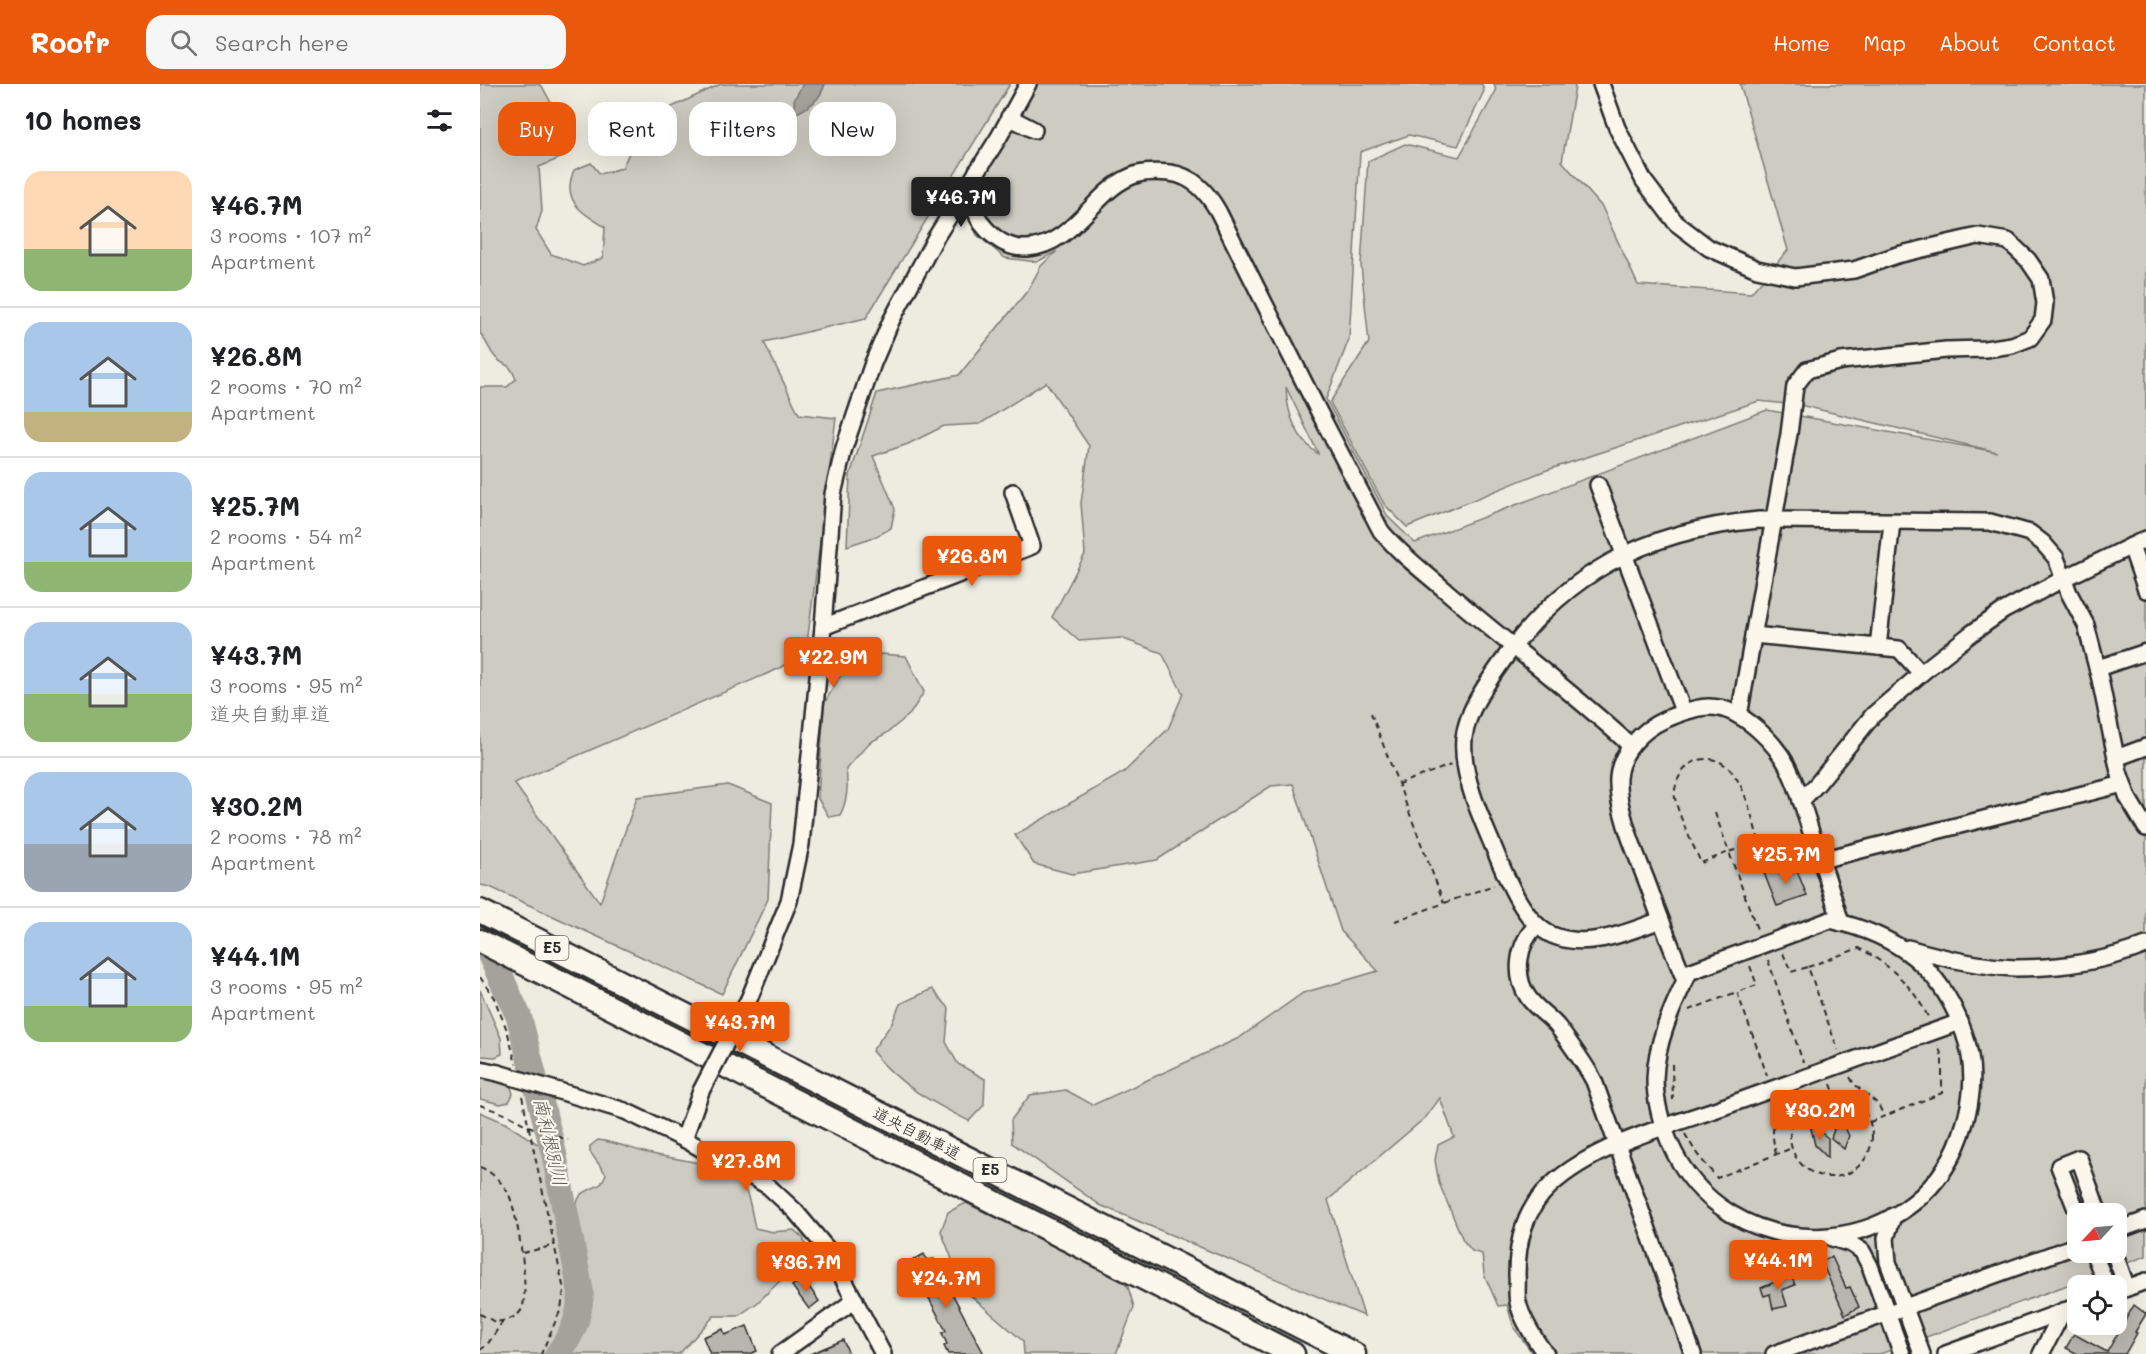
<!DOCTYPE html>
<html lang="en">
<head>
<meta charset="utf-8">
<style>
	:root { --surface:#fff; --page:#f6f6f6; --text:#202124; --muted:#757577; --line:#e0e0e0; --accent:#ea580c }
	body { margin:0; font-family:Mali,"Klee One",sans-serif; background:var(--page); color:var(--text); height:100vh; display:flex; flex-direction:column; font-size:22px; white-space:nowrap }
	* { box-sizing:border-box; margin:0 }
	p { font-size:20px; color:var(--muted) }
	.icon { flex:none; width:33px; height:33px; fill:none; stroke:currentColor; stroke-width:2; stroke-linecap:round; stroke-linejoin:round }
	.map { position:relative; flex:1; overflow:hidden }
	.panel { display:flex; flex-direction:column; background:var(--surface); width:480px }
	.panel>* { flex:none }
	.banner { position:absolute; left:18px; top:18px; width:570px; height:54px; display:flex; gap:12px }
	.needle { width:39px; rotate:244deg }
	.tools { position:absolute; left:1587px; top:1119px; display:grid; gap:12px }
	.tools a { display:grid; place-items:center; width:60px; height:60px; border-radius:12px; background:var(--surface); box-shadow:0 6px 24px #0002; font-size:30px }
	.price { position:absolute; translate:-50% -51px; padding:0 14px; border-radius:6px; background:var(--accent); color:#fff; font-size:20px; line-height:39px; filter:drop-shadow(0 2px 3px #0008) }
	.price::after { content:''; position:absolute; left:50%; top:36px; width:18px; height:14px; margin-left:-9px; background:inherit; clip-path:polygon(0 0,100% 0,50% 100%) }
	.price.current { background:#222; color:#fff }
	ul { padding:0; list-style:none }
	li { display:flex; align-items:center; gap:18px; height:150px; padding:0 24px }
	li+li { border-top:2px solid var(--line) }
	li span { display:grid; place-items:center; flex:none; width:168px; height:120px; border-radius:18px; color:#555 }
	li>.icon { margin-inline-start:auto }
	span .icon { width:72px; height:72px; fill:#fffc; stroke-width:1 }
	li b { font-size:26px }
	h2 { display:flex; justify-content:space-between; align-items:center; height:72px; padding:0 24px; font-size:26px }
	.pill { padding:0 21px; border-radius:18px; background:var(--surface); box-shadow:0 6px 24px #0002; font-size:21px; line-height:54px }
	.pill.current { background:var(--accent); color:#fff }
	header { display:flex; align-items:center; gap:36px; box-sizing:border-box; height:84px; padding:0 30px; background:var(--accent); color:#fff }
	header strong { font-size:28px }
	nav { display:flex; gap:33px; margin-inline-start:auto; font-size:21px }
	.search { width:420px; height:54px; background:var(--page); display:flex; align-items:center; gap:15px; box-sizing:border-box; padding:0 21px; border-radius:18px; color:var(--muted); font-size:22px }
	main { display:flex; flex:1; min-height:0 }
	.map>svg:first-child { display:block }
</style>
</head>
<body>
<header>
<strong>Roofr</strong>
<div class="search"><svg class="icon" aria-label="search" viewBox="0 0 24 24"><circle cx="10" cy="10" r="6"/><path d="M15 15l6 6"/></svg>Search here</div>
<nav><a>Home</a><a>Map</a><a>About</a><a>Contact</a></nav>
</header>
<main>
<section class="panel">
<h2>10 homes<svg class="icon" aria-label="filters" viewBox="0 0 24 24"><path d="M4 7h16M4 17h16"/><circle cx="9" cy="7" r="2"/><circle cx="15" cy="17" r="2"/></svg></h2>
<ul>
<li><span style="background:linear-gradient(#ffd9b3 65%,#8fb573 0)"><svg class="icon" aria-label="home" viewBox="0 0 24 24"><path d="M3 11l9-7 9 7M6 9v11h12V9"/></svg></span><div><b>¥46.7M</b><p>3 rooms · 107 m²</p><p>Apartment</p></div></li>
<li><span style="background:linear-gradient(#a9c7e8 75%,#c2b280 0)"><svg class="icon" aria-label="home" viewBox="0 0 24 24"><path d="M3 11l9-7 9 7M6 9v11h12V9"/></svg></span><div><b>¥26.8M</b><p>2 rooms · 70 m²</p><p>Apartment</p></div></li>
<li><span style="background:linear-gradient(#a9c7e8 75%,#8fb573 0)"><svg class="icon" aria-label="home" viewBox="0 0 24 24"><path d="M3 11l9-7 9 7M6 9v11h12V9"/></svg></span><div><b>¥25.7M</b><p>2 rooms · 54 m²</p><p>Apartment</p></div></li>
<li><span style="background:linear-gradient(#a9c7e8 60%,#8fb573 0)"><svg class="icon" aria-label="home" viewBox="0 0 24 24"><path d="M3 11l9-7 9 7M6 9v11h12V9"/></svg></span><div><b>¥43.7M</b><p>3 rooms · 95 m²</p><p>道央自動車道</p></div></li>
<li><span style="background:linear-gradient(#a9c7e8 60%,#9aa5b1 0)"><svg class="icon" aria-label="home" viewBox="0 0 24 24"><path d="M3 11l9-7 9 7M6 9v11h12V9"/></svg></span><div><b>¥30.2M</b><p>2 rooms · 78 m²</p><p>Apartment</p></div></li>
<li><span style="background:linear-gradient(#a9c7e8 70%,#8fb573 0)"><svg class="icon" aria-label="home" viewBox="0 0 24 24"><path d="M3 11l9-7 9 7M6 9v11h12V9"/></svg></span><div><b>¥44.1M</b><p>3 rooms · 95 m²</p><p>Apartment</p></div></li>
</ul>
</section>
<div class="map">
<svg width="1666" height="1270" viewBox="0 0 1666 1270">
	<rect width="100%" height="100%" fill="#eeebe0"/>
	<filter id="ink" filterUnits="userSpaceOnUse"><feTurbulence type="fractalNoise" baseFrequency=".0167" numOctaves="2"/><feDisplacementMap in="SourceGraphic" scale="12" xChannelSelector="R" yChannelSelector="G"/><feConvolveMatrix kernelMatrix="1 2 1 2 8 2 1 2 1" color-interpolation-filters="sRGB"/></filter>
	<g filter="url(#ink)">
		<!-- green -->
		<g fill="#cecbc2" stroke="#7c7b76" stroke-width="1.5" fill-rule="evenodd">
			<path d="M0,0H57L62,2L92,58L83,73L59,83L62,127L56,146L71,170L103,182L123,174L125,143C101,128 81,117 94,86L111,79L120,90L142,84L150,67L179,29L241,0H530L386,234L284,258L319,330L356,334L326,567L298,585L34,699L120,819L157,713L248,701L292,719L288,815L242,910L10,803L0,801V303H27L36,295C28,276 27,285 16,274C10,268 6,256 0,249Z"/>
			<path d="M557,0H1002L1004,7L978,62L929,51L880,68L869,255L846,315L908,433L935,459L1287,326L1517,368L1324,322L1279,317L1064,387L927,443L904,420L850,318L889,258L881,181L888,77L925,60L979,73L1016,7L1014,0H1093L1095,3L1082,77L1122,123L1158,201L1271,209L1308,166L1260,0H1666V1172L1400,1270H1053L1034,1244L1027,1221L1018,1222L1004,1190L1002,1170L992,1167L983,1156L959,1099L955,1076L958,1061L974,1053L960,1014L946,1033L848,1116L884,1232L620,1121L532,1059L531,1036L550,1011L586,1006L613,1021L759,954L823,909L898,887L861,847L813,700L791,702L677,776L592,790L554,780L535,751L644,688L688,645L703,610L682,569L641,554L599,557L572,533L605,470L601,419L609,362L566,298L500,340L464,342L428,360L393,372L415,425L411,444L397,452L367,462L370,391L397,309L479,291L548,206L561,182L577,167L557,178L525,174L497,151L484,122ZM806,303L838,369V370C816,354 807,330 806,303ZM1598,1130H1636V1168H1598Z"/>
			<path d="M401,570L426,572L444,608L430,630L407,649L389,659L366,685C368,701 368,716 360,731L349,733L338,715L344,620L363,587Z"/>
			<path d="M452,905L469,924L466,958L478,980L505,995L504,1021L489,1037C450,1017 420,1002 392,967L412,939L420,920Z"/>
			<polygon points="0,906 21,954 22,970 15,973 0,972"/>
			<polygon points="0,992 31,1003 33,1010 29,1018 20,1020 0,1015"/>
			<polygon points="0,1028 25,1039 64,1064 92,1207 90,1233 70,1270 0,1270"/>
			<path d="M118,1056C137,1058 153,1066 172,1070C201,1077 234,1077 259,1097C269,1105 272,1131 275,1144L293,1148L314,1146L323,1154L327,1164L315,1186L301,1196L277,1219L258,1232H234L199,1270H91V1261L104,1243L110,1205L91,1130L101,1110L121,1100L126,1090L110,1068V1062Z"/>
			<polygon points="486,1119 637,1193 648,1203 654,1223 636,1270 544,1270 543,1257 489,1210 472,1175 461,1147 468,1128"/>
		</g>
		<!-- water -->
		<path fill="#a4a29a" stroke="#74726e" stroke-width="1.5" d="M323,0H345C340,16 331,22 315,30L314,16Z"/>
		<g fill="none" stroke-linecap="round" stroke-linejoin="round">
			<!-- river -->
			<path stroke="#a4a29a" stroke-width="26" d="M0,849L39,933L74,1070L101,1209C99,1235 93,1249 78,1270"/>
		</g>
		<!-- building -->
		<g fill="#b8b5ae" stroke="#2b2b2b" stroke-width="1.5">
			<polygon points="1314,779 1327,812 1297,822 1284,789"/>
			<polygon points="1359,1031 1369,1052 1364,1065 1351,1054"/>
			<polygon points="1330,1040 1348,1054 1348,1074 1335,1061"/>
			<polygon points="332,1168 338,1178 325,1187 319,1176"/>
			<polygon points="444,1170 447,1176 454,1175 504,1270 468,1270 464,1262 467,1260 462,1249 466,1247 431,1180 434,1178 433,1176"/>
			<polygon points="1352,1173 1366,1204 1370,1203 1379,1223 1365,1231 1341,1177"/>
			<polygon points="1311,1191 1315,1201 1302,1206 1307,1222 1293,1225 1290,1210 1284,1212 1281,1204"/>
			<polygon points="323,1194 339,1217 329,1225 312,1202"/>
			<polygon points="1654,1221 1666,1230 1655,1248 1657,1249 1645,1270 1598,1270 1586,1264 1594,1250 1627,1268"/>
			<polygon points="267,1242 277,1267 270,1270 230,1270 223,1253 243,1245 245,1251"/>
			<polygon points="363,1256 369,1270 330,1270"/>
		</g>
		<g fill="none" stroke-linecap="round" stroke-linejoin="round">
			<defs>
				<g id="minor">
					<polyline points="1121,0 1137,44 1164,97 1196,139 1229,164 1277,185 1315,193 1374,186 1417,171 1498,152 1528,157 1548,176 1561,195 1565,219 1563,236 1550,254 1532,261 1505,265 1466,266 1361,277 1327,286 1315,302 1309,350 1259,632"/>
					<polyline points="529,33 554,46"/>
					<path d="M497,87C493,109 490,129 507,146C519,158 531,165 547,164C596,161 615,102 658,90C669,87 680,88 690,89C713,92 727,108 738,127L839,328L901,447C920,470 943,487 965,506C1026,559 1092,607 1151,662"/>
					<polyline points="1118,401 1203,627"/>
					<polyline points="1651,462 1666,506"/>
					<polyline points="343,543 552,462 533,408"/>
					<polyline points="1273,551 1419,565 1441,589"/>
					<polyline points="1398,563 1412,438"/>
					<polyline points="1618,584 1666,568"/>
					<polyline points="1636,674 1666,663"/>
					<polyline points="1321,717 1338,699 1393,631 1450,582 1492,549 1523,527 1585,494 1666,455"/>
					<polyline points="1341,776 1643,700"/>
					<path d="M1181,836C1148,848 1107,866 1072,851C1043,839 1025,790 1013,762C999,729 981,690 984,654C987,628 1003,605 1017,585C1081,490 1166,446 1279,436L1510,438L1550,449L1563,459L1576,474L1589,509L1606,541L1620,595L1639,688L1648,714L1666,744"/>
					<path d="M1350,836C1417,851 1461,882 1484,949C1496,982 1493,1018 1481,1051C1434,1184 1243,1187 1189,1057C1181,1038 1175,1016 1175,995C1176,957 1193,922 1209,888Z"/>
					<path d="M1057,841C1038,859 1033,891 1048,913C1056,925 1069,932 1078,943C1091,961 1104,978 1114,997L1213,1270"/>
					<path d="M1428,864C1459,873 1503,883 1536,884C1579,884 1626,877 1666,861"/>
					<path d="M1205,896C1191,864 1179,831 1167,798C1156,770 1136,724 1138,694C1140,668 1162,646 1184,636C1198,630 1212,624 1228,623C1262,622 1300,662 1312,692C1320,710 1325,729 1331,748C1342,778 1352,808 1361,839"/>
					<polyline points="269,915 309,817 321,760 343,543 353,410 364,364 393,279 411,237 456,153 519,53 548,0"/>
					<polyline points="0,985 18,989"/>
					<polyline points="79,1007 145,1027 204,1055 288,1102 315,1127 348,1166 403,1270"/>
					<polyline points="204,1055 221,1007"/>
					<polyline points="1598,1130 1579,1082 1599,1074 1619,1130"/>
					<polyline points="1413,1132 1406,1154 1408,1178 1442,1270"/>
					<polyline points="1636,1147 1666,1136"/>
					<polyline points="1352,1154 1371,1160 1382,1167 1390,1182 1422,1270"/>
					<polyline points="1613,1168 1627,1202"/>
					<polyline points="1634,1168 1647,1204"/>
					<polyline points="1636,1208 1666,1197"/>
					<polyline points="300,1270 375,1216"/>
					<path d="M1066,1270C1057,1260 1040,1231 1038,1218C1036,1210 1038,1200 1037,1191C1037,1156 1045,1125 1071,1101C1115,1061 1185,1043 1240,1024C1320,995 1400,966 1480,938"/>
					<polyline points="1294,1270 1598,1161"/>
					<polyline points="1466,1270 1598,1222"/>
					<polyline points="1561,1270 1583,1227"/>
				</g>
				<g id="highway">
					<polyline points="0,827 874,1270"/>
					<polyline points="0,857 813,1270"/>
				</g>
			</defs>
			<!-- minor casing -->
			<use href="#minor" stroke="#2b2b2b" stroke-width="20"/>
			<!-- highway casing -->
			<use href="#highway" stroke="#2b2b2b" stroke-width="27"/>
			<!-- path -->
			<g stroke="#2b2b2b" stroke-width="2" stroke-dasharray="6 4.5" stroke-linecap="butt">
				<polyline points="891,629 964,819"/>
				<polyline points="918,700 971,681"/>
				<path d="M1235,729L1249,768L1279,757C1272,735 1267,707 1252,688C1234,665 1203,674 1196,701C1195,705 1194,710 1195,714C1199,734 1213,760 1221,779L1249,768L1278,848"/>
				<polyline points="915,837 1014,801"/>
				<polyline points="1303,869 1311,888 1328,883 1358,966"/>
				<polyline points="1288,876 1323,978"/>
				<polyline points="1270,882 1277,901 1257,908 1287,991"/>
				<path d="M1328,883L1379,864C1410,881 1433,902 1448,933"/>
				<polyline points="0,893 14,914 27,946 36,980"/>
				<polyline points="1209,926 1257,908"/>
				<polyline points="1192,980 1193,1016"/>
				<polyline points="1370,993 1374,1000 1398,1020 1404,1032"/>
				<polyline points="1351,1000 1355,1011"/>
				<circle cx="1351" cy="1052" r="41"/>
				<polyline points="42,1012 84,1206 81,1225 61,1270"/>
				<polyline points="1314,1012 1319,1026"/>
				<polyline points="0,1021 30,1032 48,1042 88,1056"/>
				<polyline points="1390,1038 1462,1009 1462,973 1458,961"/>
				<polyline points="1205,1050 1217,1070 1237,1094 1312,1064"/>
				<path d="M1296,1070C1292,1054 1291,1042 1299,1027L1296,1019"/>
				<path d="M0,1083C11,1087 24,1100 29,1111C37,1128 52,1215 40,1228C34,1235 24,1237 15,1238L0,1230"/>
				<polyline points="43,1169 75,1161"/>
				<polyline points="0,1266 7,1261 23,1237"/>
			</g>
			<!-- minor -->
			<use href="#minor" stroke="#fbf7ec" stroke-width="15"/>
			<!-- highway -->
			<use href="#highway" stroke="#fbf7ec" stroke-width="22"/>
			<defs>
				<g id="minor-bridge">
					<polyline points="18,989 79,1007"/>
					<polyline points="221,1007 269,915"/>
				</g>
			</defs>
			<!-- minor-bridge casing -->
			<use href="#minor-bridge" stroke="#2b2b2b" stroke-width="20" stroke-linecap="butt"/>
			<!-- minor-bridge -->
			<use href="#minor-bridge" stroke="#fbf7ec" stroke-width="15"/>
		</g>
	</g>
	<g text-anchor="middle" stroke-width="4.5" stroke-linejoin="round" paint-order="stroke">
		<!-- shield labels -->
		<g fill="#fbf7ec" stroke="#696865" stroke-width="1.5">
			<rect x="55.5" y="852" width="33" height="24" rx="4.5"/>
			<rect x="493.5" y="1074" width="33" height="24" rx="4.5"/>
		</g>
		<g font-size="15" font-weight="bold" fill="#2b2b2b">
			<text x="72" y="869">E5</text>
			<text x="510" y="1091">E5</text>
		</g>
		<!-- street labels -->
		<g font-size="16" fill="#2b2b2b" stroke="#fbf7ec">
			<text transform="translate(437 1049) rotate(27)" y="6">道央自動車道</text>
		</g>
		<!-- water labels -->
		<g font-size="18" font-style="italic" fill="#555552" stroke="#fbf7ec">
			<text transform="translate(70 1058) rotate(77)" y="6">南利根別川</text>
		</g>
	</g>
</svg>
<div class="tools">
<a><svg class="needle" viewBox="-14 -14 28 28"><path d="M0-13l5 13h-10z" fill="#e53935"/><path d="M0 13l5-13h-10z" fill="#757577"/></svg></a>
<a><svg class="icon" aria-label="locate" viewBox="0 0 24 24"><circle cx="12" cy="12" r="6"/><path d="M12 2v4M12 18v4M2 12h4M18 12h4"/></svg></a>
</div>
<b class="price current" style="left:481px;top:144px">¥46.7M</b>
<b class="price" style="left:492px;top:503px">¥26.8M</b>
<b class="price" style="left:353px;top:604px">¥22.9M</b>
<b class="price" style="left:1306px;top:801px">¥25.7M</b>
<b class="price" style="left:260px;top:969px">¥43.7M</b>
<b class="price" style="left:1340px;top:1057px">¥30.2M</b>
<b class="price" style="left:266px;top:1108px">¥27.8M</b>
<b class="price" style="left:1298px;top:1207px">¥44.1M</b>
<b class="price" style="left:326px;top:1209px">¥36.7M</b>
<b class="price" style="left:466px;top:1225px">¥24.7M</b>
<div class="banner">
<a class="pill current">Buy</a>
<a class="pill">Rent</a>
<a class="pill">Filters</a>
<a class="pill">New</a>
</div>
</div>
</main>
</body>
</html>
